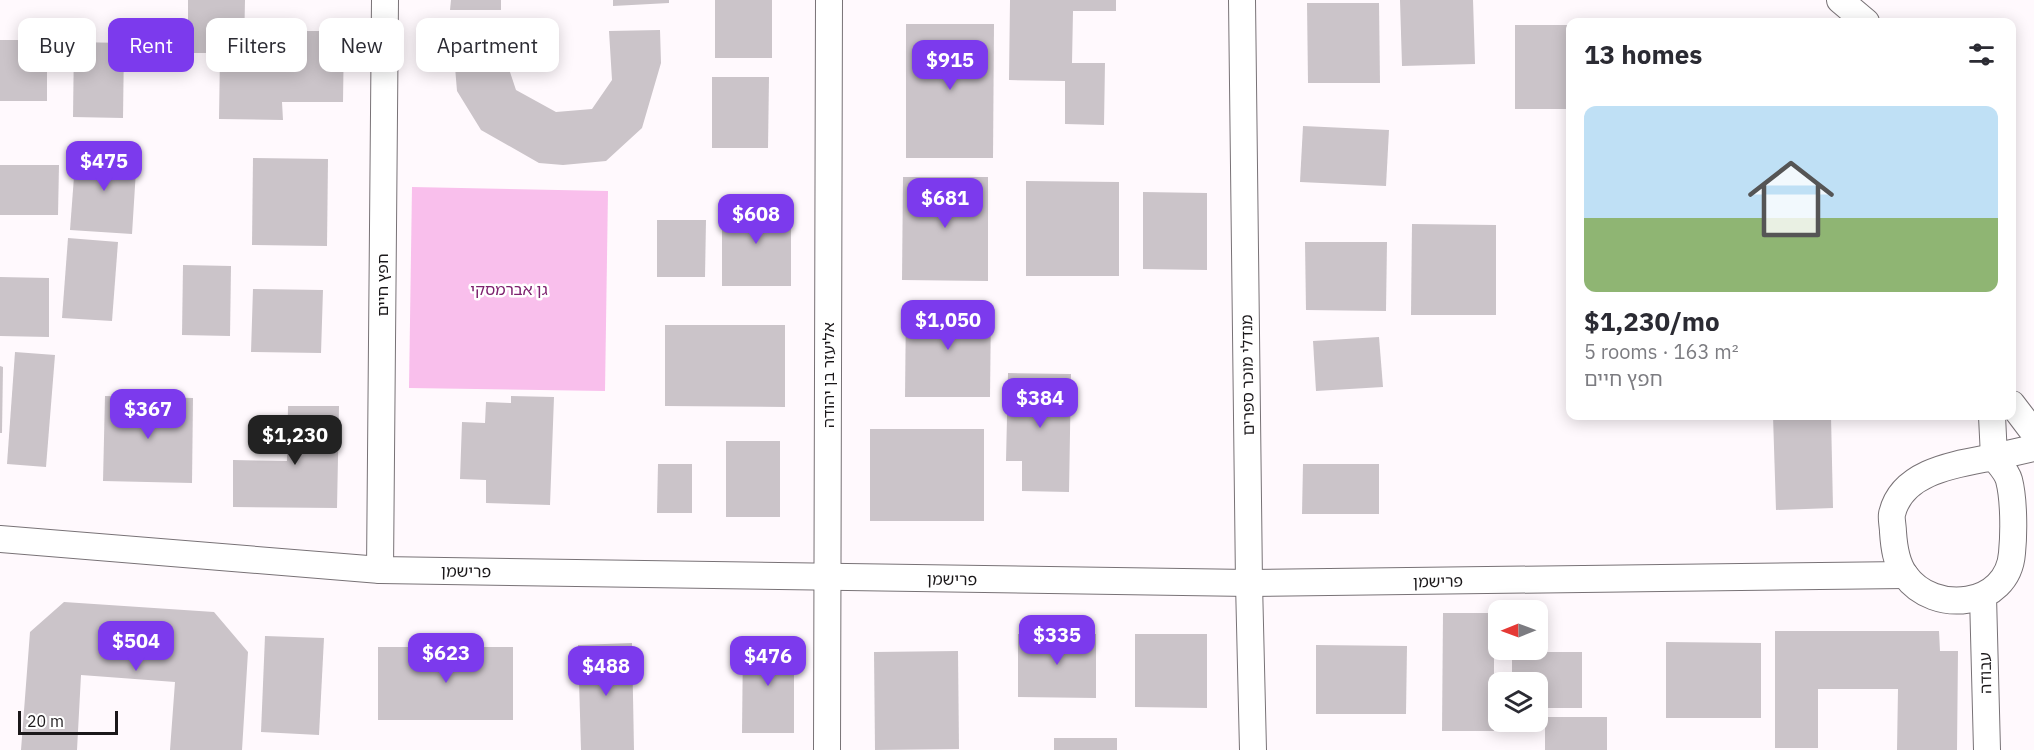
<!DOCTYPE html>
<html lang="en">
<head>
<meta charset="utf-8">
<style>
	:root { --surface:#fff; --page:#f2f2f3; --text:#2b2b33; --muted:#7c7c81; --accent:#7c3aed }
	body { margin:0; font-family:"IBM Plex Sans","Noto Sans Hebrew",sans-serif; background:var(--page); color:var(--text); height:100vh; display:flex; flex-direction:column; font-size:22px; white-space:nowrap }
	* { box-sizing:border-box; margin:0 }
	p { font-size:20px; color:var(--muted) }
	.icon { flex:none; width:33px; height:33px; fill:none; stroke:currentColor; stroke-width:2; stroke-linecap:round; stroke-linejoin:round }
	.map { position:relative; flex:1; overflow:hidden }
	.sheet { position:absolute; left:1566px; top:18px; width:450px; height:402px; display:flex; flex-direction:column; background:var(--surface); border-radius:12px; box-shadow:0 3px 15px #0003 }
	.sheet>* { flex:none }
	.guide { position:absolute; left:18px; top:18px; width:570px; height:54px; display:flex; gap:12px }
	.needle { width:39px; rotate:269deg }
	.controls { position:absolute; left:1488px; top:600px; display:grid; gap:12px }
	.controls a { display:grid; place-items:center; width:60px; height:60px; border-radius:12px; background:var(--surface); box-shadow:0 3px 15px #0003; font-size:30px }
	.scale { position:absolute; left:18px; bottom:15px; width:100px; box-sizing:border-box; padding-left:6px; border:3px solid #1b181a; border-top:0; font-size:16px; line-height:21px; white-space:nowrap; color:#1b181a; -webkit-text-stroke:4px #fff; paint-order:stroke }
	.price { position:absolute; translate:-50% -51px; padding:0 14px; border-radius:12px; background:var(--accent); color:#fff; font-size:20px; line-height:39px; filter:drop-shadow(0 2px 3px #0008) }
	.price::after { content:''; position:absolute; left:50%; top:36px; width:18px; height:14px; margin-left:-9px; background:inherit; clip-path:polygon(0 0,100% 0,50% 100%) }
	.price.on { background:#222; color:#fff }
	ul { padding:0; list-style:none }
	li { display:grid; align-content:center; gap:12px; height:318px; padding:0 18px }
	li span { display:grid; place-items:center; height:186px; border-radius:12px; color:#555 }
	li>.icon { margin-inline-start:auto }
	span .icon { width:108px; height:108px; fill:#fffc; stroke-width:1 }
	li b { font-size:26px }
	h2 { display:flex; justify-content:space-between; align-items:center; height:72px; padding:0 18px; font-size:26px }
	.chip { padding:0 21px; border-radius:12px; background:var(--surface); box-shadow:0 3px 15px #0003; font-size:21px; line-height:54px }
	.chip.on { background:var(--accent); color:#fff }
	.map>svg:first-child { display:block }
</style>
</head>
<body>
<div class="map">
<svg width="2034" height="750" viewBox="0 0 2034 750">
	<rect width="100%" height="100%" fill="#fff9fd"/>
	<!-- green -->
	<polygon fill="#f9bfec" points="412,187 608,191 605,391 409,388"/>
	<!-- building -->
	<g fill="#cbc4c9">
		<polygon points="188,0 245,0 244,48 279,49 279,31 344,31 343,102 282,102 283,120 219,119 220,53 188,53"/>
		<polygon points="451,0 501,0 501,10 450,10"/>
		<polygon points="613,0 669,0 669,3 613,6"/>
		<rect x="715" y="0" width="57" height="58"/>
		<polygon points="1010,0 1116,0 1116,11 1073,11 1072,63 1105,63 1104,125 1065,124 1065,81 1009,80"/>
		<polygon points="1400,0 1473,0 1475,64 1402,66"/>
		<polygon points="1307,3 1379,3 1380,83 1308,83"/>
		<polygon points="906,24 994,24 993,158 906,158"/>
		<rect x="1515" y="25" width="55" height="84"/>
		<polygon points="660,30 661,63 642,128 606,161 563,165 539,163 481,130 457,91 453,43 500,42 516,90 556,112 592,109 612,80 609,31"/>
		<rect x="0" y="40" width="47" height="61"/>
		<polygon points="74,42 124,43 123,118 73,117"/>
		<polygon points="712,77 769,77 768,148 712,148"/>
		<polygon points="1303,126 1389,130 1386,186 1300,182"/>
		<polygon points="76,150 137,154 132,234 70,230"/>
		<polygon points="253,158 328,159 327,246 252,245"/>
		<polygon points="0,165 59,165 58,215 0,215"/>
		<polygon points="903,177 988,177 988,281 902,280"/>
		<polygon points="1026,181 1119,182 1119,276 1026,276"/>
		<polygon points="1143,192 1207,193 1207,270 1143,269"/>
		<polygon points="722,204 791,205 791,286 722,286"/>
		<polygon points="657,220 706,220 705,277 657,277"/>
		<polygon points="1412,224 1496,225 1496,315 1411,315"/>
		<polygon points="68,238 118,242 112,321 62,318"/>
		<polygon points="1305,242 1387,242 1386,311 1306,310"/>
		<polygon points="183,265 231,266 230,336 182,335"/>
		<polygon points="0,277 49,278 49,337 0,336"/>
		<polygon points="253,289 323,290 321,353 251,352"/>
		<polygon points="906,305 991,305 990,397 905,397"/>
		<polygon points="665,325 785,325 785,407 665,406"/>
		<polygon points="1379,337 1383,387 1316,391 1313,341"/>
		<polygon points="15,352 55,355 46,467 7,464"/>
		<polygon points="0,366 3,367 2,433 0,433"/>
		<polygon points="1008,373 1071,374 1069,492 1022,491 1022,461 1006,461"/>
		<polygon points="105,396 193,398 192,483 103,481"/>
		<polygon points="511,396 554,397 550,505 486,503 486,480 460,479 462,422 485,423 486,402 511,403"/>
		<polygon points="288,406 339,406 337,508 233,507 233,460 287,461"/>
		<polygon points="1773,416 1831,416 1833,508 1776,510"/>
		<rect x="870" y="429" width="114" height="92"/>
		<rect x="726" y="441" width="54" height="76"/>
		<polygon points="658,464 692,464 692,513 657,513"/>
		<polygon points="1303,464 1379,464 1379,514 1302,514"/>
		<polygon points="64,602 214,612 248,652 242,750 170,750 175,682 81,675 77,750 21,750 30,632"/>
		<polygon points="1443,613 1494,613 1494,731 1442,731"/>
		<polygon points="1775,631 1939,631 1940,651 1958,651 1957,750 1897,750 1898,689 1818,689 1818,748 1775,748"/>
		<polygon points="1018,634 1096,634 1096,698 1018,697"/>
		<polygon points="1135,634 1207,634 1207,708 1135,707"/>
		<polygon points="265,636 324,638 319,735 261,732"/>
		<polygon points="743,641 794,641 794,733 742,733"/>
		<polygon points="1666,642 1761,643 1761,718 1666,718"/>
		<polygon points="632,643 634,750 581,750 578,645"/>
		<polygon points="1316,645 1407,646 1406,714 1316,714"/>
		<rect x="378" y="647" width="135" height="73"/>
		<polygon points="958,651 959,749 875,750 874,652"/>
		<polygon points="1512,652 1582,652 1582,708 1538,708 1538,682 1512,682"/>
		<rect x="1545" y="717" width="62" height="33"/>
		<rect x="1054" y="738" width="63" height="12"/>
	</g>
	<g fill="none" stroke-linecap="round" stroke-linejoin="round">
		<defs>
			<g id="street">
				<polyline points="1242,0 1249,583 1253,750"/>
				<polyline points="1840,0 1866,22"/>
				<polyline points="2012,404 2034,433"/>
				<polyline points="1992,416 1994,457 2034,448"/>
				<path d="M1994,457C1999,464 2007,472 2009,480C2014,499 2014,533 2012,553C2008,607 1934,616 1905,575C1896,563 1894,547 1893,532C1893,526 1891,519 1892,514C1902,470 1959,464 1994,457Z"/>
				<polyline points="0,539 380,570 1249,583 1905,575"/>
				<polyline points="380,570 385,0"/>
				<polyline points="1983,596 1987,750"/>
				<polyline points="827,750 829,0"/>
			</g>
		</defs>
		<!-- street casing -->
		<use href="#street" stroke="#787276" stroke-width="28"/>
		<!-- street -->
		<use href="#street" stroke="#fff" stroke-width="26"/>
	</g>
	<g text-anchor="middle" stroke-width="5" stroke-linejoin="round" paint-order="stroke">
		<!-- street labels -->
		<g font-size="16" fill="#1b181a" stroke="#fff">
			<text transform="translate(382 285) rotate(-90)" y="6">חפץ חיים</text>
			<text transform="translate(828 375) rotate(-90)" y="6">אליעזר בן יהודה</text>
			<text transform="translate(1247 375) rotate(-91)" y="6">מנדלי מוכר ספרים</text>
			<text transform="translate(466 571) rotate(1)" y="6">פרישמן</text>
			<text transform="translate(952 579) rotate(1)" y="6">פרישמן</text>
			<text transform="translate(1438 581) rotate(-1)" y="6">פרישמן</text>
			<text transform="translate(1985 673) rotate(-91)" y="6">עבודה</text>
		</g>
		<!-- park labels -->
		<g font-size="16" fill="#7d206e" stroke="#fff">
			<text x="509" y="295">גן אברמסקי</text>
		</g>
	</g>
</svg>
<div class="controls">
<a><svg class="needle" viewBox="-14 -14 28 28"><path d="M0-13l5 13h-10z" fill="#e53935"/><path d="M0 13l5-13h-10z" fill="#7c7c81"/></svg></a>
<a><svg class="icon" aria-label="layers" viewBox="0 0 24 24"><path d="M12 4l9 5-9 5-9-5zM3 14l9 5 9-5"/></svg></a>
</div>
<div class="scale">20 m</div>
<b class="price" style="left:950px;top:91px">$915</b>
<b class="price" style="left:104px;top:192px">$475</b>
<b class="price" style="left:945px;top:229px">$681</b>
<b class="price" style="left:756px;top:245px">$608</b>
<b class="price" style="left:948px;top:351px">$1,050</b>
<b class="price" style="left:1040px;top:429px">$384</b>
<b class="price" style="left:148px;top:440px">$367</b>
<b class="price on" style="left:295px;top:466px">$1,230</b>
<b class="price" style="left:1057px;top:666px">$335</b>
<b class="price" style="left:136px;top:672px">$504</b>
<b class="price" style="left:446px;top:684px">$623</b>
<b class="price" style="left:768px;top:687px">$476</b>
<b class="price" style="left:606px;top:697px">$488</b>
<div class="guide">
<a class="chip">Buy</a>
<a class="chip on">Rent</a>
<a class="chip">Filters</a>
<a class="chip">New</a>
<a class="chip">Apartment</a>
</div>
<section class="sheet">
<h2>13 homes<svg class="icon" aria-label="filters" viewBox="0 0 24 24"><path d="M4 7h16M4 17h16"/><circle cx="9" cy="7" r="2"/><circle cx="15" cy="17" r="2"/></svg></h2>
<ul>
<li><span style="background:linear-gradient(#bfe0f5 60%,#8fb573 0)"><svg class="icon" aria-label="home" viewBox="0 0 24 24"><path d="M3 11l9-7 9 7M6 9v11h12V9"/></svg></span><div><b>$1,230/mo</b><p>5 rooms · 163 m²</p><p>חפץ חיים</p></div></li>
</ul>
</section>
</div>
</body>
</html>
